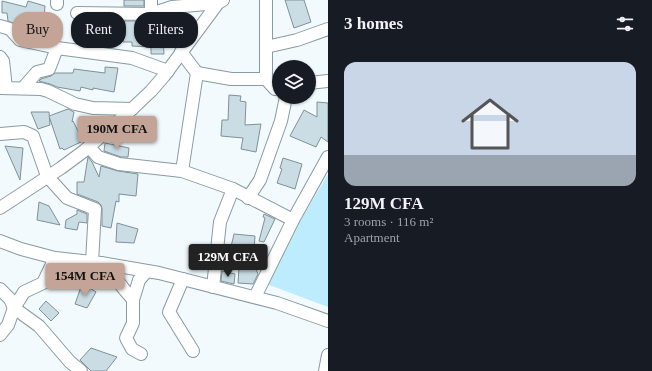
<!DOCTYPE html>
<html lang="en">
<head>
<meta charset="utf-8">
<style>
	:root { --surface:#171b24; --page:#20242c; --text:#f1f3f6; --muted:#9ea1a6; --line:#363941; --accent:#c3a497 }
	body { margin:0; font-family:"Times New Roman",serif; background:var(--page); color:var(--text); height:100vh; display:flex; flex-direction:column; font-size:15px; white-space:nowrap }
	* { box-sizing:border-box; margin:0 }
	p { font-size:13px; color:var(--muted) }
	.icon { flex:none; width:22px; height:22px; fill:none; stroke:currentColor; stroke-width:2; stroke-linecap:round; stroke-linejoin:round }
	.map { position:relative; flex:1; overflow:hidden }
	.details { display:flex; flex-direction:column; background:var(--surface); width:324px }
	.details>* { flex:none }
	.top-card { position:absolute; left:12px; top:12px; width:256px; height:36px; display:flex; gap:8px }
	.controls { position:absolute; left:272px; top:60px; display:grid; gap:8px }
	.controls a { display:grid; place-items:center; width:44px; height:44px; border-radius:50%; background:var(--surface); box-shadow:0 1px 3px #0004; font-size:20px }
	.price { position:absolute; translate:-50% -34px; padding:0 9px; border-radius:4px; background:var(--accent); color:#111; font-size:13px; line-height:26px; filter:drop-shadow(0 1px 2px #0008) }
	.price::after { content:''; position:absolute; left:50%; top:24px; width:12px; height:9px; margin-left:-6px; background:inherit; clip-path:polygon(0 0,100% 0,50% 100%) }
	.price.active { background:#222; color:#fff }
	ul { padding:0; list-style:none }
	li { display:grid; align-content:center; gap:8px; height:212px; padding:0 16px }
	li+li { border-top:1px solid var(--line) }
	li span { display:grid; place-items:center; height:124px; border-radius:12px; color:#555 }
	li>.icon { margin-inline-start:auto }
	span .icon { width:72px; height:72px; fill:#fffc; stroke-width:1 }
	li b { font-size:17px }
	h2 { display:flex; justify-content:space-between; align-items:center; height:48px; padding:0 16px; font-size:17px }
	.tag { padding:0 14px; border-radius:16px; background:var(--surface); box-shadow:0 1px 3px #0004; font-size:14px; line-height:36px }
	.tag.active { background:var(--accent); color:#111 }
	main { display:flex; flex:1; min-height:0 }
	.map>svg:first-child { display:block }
</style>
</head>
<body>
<main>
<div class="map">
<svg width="328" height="371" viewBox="0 0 328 371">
	<rect width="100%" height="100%" fill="#f2fafd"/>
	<!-- green -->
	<polygon fill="#bcecfe" points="328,174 328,307 264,283"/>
	<!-- building -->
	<g fill="#cadde5" stroke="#7f9097">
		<rect x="124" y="0" width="20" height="6"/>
		<polygon points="285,0 304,0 311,22 294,28"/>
		<polygon points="2,1 26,7 28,1 45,6 44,20 37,19 36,26 20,25 21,21 13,23 8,21 7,13 2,13"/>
		<polygon points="168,16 168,26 165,26 165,35 163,36 164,54 151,54 151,47 132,46 132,42 123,42 124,21 151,21"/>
		<polygon points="105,67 118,68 114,92 93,88 93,90 81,87 80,91 57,87 50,84 39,81 41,79 51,76 55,73 73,73 74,69 105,73"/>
		<polygon points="229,95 241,96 240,101 246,102 245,125 261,124 256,152 241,149 243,138 221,136 222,120 228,120"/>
		<polygon points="317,102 328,103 328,142 321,137 316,147 290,136 304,110 317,117"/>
		<polygon points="68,109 74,112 72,122 73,121 83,141 64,150 62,148 60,149 49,116"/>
		<polygon points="31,112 49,112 50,125 38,129"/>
		<polygon points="105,143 129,148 128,157 121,157 104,151"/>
		<polygon points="5,146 23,148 20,180"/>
		<polygon points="88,157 92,162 99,177 101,166 118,171 138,174 136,196 119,194 119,202 116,201 111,228 102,226 102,209 101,205 98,202 77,194 77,182 84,182"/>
		<polygon points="283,158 302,164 295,189 277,183 282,169 280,168"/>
		<polygon points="39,202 49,206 60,225 37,220"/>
		<polygon points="77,210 87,214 87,223 79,222 77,230 65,228 66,220 77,214"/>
		<polygon points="264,214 275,219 264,242 259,241 265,218 263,217"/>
		<polygon points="117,223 138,229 134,243 116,242"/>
		<polygon points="234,234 255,236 253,262 258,274 253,284 238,283 240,253 230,251"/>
		<polygon points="222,271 235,274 234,284 221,281"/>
		<polygon points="85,285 96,292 87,308 75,304 81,287 83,288"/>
		<polygon points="46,301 59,313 51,321 39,309"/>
		<polygon points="91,348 117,357 106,371 91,371 80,360"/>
	</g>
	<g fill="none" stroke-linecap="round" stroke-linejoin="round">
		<defs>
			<g id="minor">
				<polyline points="57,0 57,4"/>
				<polyline points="266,0 266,79 275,89 279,88"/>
				<polyline points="77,13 151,14 172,7 218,3"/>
				<polyline points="151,14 151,0"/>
				<polyline points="0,26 10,29 20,40 57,48 132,58 168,71"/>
				<polyline points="266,47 297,40 328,29"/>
				<polyline points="181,52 197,73 182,171 233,189 293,220"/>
				<polyline points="0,57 3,61 6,88"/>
				<polyline points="197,73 231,79 266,79"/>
				<polyline points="309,83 328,81"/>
				<polyline points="0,88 41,89 48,91 75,104 93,108 132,109"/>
				<polyline points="23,88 37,72 49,69 57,48"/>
				<polyline points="0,134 24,132 33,136 47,176 67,198 95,209 92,262"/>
				<polyline points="89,147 98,157 119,164 182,171"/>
				<polyline points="248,198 260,180 281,121 286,97"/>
				<polyline points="0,208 61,168 84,151 132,109 151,91 164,76 218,3 223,0"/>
				<polyline points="0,241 21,249 55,258 101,263 159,273 277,303 328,321"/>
				<path d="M101,263C110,271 113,275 121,285C124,290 129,294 133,300"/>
				<polyline points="183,279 169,312 193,351"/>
				<polyline points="213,287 220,222 233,189"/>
				<polyline points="0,289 10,299 14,308 39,326 70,362 81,371"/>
				<polyline points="255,297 293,220 328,157"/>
				<polyline points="0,335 8,325 14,308 24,292 43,283 55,258"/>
				<polyline points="141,354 132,349 126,338 133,323 133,300 139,280 147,271"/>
				<polyline points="325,371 328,355"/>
			</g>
		</defs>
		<!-- minor casing -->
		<use href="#minor" stroke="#899ba2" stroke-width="14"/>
		<!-- minor -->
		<use href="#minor" stroke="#fff" stroke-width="12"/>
	</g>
</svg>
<div class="controls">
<a><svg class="icon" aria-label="layers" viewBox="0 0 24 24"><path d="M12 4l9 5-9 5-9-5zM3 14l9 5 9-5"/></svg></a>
</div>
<b class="price" style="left:117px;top:150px">190M CFA</b>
<b class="price active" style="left:228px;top:278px">129M CFA</b>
<b class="price" style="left:85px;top:297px">154M CFA</b>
<div class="top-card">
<a class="tag active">Buy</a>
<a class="tag">Rent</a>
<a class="tag">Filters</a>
</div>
</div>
<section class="details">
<h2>3 homes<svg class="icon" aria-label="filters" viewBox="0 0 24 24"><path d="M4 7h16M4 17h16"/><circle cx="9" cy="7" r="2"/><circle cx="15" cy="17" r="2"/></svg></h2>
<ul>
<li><span style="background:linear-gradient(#c9d6e8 75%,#9aa5b1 0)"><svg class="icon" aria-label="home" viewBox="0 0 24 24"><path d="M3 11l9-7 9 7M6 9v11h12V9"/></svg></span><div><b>129M CFA</b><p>3 rooms · 116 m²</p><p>Apartment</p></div></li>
</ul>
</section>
</main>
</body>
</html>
